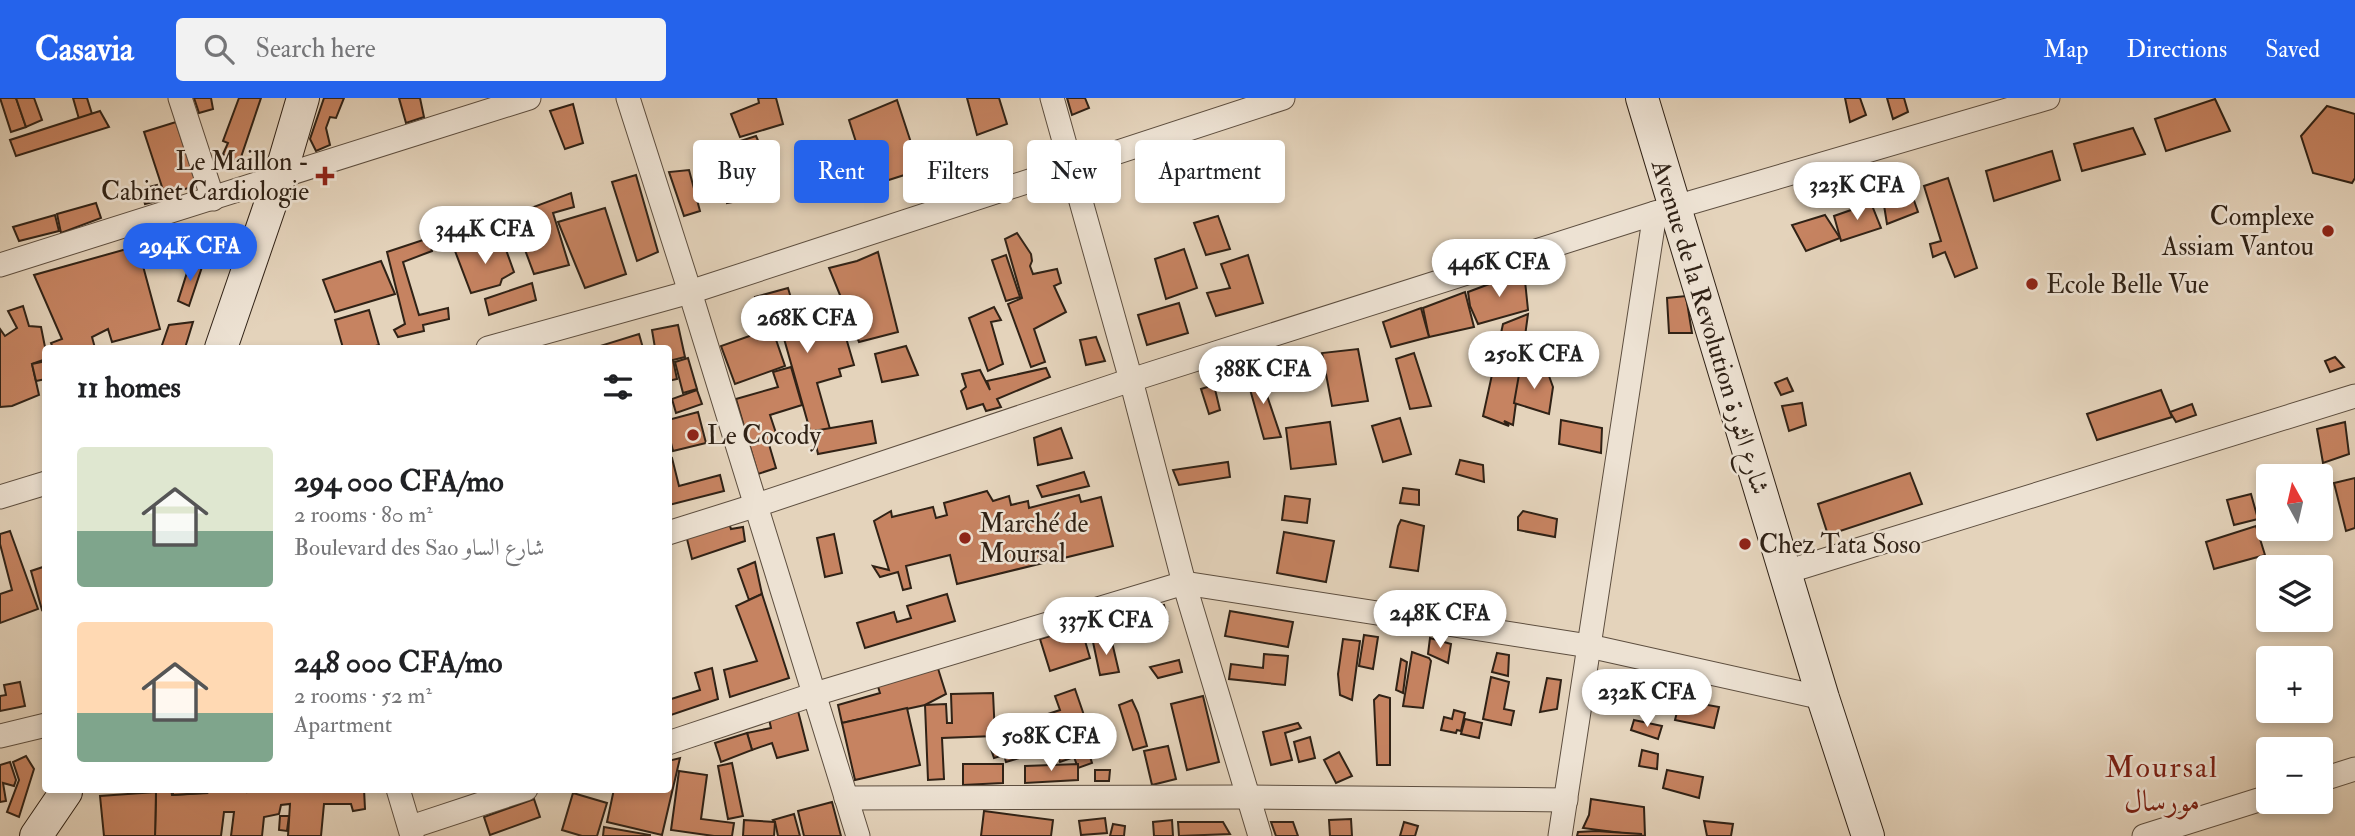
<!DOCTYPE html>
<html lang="en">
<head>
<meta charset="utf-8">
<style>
	:root { --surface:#fff; --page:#f2f2f2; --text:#202124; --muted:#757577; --accent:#2563eb }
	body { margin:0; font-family:"IM FELL Double Pica",Amiri,serif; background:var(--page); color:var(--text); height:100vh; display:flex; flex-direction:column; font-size:26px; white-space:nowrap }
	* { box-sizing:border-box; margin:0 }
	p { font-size:23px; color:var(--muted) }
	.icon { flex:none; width:38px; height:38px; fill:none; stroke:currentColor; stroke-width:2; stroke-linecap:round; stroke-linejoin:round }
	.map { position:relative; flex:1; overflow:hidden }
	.sheet { position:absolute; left:42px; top:247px; width:630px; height:448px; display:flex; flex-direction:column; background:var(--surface); border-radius:7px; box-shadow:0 4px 10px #0003 }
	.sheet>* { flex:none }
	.top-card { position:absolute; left:693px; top:42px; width:665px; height:63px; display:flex; gap:14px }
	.needle { width:46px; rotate:352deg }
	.fabs { position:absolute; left:2256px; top:366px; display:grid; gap:14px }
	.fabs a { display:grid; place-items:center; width:77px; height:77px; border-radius:7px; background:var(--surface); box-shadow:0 4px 10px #0003; font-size:35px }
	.price { position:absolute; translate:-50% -60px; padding:0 16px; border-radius:24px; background:#fff; color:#222; font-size:23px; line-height:46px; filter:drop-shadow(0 2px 4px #0008) }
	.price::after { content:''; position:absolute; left:50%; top:42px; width:21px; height:16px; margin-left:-10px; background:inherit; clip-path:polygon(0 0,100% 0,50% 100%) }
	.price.on { background:var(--accent); color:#fff }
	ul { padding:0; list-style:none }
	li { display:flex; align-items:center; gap:21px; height:175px; padding:0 35px }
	li span { display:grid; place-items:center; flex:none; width:196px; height:140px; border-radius:7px; color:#555 }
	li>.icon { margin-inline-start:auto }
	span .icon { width:84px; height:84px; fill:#fffc; stroke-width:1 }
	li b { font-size:30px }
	h2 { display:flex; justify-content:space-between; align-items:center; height:84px; padding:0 35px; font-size:30px }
	.tag { padding:0 24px; border-radius:7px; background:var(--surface); box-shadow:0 4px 10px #0003; font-size:24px; line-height:63px }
	.tag.on { background:var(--accent); color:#fff }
	header { display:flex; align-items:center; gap:42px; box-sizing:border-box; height:98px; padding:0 35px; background:var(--accent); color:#fff }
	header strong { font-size:33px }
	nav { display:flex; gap:38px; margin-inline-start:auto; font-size:24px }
	.search { width:490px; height:63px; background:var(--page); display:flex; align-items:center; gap:18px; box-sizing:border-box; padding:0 24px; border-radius:7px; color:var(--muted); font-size:26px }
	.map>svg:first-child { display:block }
</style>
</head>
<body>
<header>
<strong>Casavia</strong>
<div class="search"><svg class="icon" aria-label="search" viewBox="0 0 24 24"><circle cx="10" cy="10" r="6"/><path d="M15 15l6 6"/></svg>Search here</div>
<nav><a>Map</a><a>Directions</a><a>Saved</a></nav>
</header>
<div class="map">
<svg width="2355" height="738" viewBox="0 0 2355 738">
	<rect width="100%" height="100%" fill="#e4d3bb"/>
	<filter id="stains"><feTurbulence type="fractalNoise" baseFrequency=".00286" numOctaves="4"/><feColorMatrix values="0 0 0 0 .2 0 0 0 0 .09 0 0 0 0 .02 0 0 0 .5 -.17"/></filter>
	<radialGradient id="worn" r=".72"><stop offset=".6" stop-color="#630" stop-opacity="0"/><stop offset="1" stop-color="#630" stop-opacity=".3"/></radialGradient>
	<!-- building -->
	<g fill="#c68361" stroke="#302216" stroke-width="2">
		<polygon points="0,0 16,0 26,29 11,34"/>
		<polygon points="16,0 34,0 42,22 26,29"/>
		<polygon points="73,0 87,0 92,16 79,21"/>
		<polygon points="194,0 211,0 213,11 199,15"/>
		<polygon points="239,0 261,0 239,65 223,56 228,45 223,43"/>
		<polygon points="324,0 344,0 336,20 330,19 326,30 330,47 316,53 310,41"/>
		<polygon points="399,0 420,0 424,19 406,25"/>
		<polygon points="758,0 776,0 783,26 740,39 731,16 759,5"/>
		<polygon points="967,0 999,0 1007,26 977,37"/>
		<polygon points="1067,0 1085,0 1089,10 1072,17"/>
		<polygon points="1845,0 1860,0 1866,17 1850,24"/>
		<polygon points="1887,0 1904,0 1908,14 1893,21"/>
		<polygon points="2215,1 2230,33 2166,53 2155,21"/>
		<polygon points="897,2 920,72 870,88 849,22"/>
		<polygon points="573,6 583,45 565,51 550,13"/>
		<polygon points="2327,8 2355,16 2355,80 2352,85 2313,75 2301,38"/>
		<polygon points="100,13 109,29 16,58 10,42"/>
		<polygon points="176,24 197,87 165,98 144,34"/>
		<polygon points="2133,30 2145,56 2082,73 2074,46"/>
		<polygon points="756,38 763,54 734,63 728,47"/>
		<polygon points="726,49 743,102 727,105 715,52"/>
		<polygon points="2052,53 2060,82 1994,103 1986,73"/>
		<polygon points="689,72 700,113 684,118 669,74"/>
		<polygon points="636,77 658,154 637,163 612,84"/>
		<polygon points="1948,80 1977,170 1955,179 1945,154 1933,159 1930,146 1941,143 1924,88"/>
		<polygon points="157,87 161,102 145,106 141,91"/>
		<polygon points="1910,91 1918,114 1887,126 1883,101"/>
		<polygon points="571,95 574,109 553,115 569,167 534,176 512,117"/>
		<polygon points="96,105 101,120 61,135 57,116"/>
		<polygon points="1871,105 1881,130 1841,143 1834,118"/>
		<polygon points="605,110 626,176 585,190 558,124"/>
		<polygon points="55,117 59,133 19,143 13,129"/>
		<polygon points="1825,117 1840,140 1806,153 1792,127"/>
		<polygon points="1218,118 1230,151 1206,157 1194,125"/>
		<polygon points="198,131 204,156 186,165 168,162 143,168 160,231 112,244 108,231 92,239 95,250 53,250 51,245 62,241 34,177"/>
		<polygon points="1017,135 1031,156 1032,163 1030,168 1033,176 1057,171 1061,185 1054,188 1066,214 1034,231 1045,264 1031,269 1008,206 1022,200 1005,141"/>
		<polygon points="429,140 432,153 403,164 419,217 448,210 449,221 423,227 424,233 398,239 394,232 405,226 387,154"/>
		<polygon points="500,142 499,150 505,149 514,174 502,181 500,187 471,195 455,153"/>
		<polygon points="1184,151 1197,190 1166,201 1155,161"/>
		<polygon points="878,154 898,234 859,244 829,170 857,163"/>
		<polygon points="1006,157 1020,199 1006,203 992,162"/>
		<polygon points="1248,157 1263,205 1216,218 1207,195 1230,190 1221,166"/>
		<polygon points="191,162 193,166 203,166 189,208 178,203"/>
		<polygon points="381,163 395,196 335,214 323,182"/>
		<polygon points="1524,173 1528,212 1478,226 1470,208 1468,194"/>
		<polygon points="532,185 536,202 489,217 485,201"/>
		<polygon points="788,190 804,244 844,233 854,267 839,271 841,278 817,285 830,331 811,336 779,223 764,227 755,199"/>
		<polygon points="1465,194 1474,229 1429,239 1423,210"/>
		<polygon points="1686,198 1692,235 1669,235 1667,200"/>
		<polygon points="1179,205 1188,235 1147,247 1138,217"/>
		<polygon points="23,208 29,228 41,229 45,249 50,250 46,250 46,261 32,266 39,297 12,308 0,309 0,231 5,238 17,230 8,213"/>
		<polygon points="994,209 1001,222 991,224 1003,266 988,273 969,220"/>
		<polygon points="1421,210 1429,239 1391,249 1383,224"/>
		<polygon points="369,212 379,247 368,250 343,250 335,222"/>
		<polygon points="1528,216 1513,327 1504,323 1509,328 1483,318 1503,226"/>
		<polygon points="193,224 185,250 161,250 169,227"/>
		<polygon points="678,227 685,259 673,262 677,281 668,283 668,250 655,250 652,232"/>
		<polygon points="772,230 785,268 735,286 721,248"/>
		<polygon points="639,236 643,250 601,250 600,248"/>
		<polygon points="1096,239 1105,263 1086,267 1080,242"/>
		<polygon points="906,248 918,277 882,284 875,256"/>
		<polygon points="1358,251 1368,303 1332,308 1322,255"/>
		<polygon points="1310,254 1315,287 1294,292 1284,257"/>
		<polygon points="1414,255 1431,308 1410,311 1396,261"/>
		<polygon points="2335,259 2344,269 2330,274 2325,263"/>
		<polygon points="688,260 697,291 683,295 675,264"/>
		<polygon points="46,263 46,281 36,283 32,266"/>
		<polygon points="791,269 802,307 770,317 778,341 768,343 776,370 758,376 736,301 778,289 773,274"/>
		<polygon points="1046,270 1050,279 997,301 1001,309 986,313 983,306 967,311 961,293 966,289 962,276 980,272 990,292 987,283"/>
		<polygon points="1258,271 1281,339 1264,341 1246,277"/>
		<polygon points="1520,271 1549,278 1553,289 1549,316 1514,305"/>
		<polygon points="1787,280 1793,293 1781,297 1775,285"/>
		<polygon points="1214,287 1220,312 1209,316 1201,291"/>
		<polygon points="697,292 702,306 676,315 672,301"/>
		<polygon points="2161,292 2172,319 2097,342 2087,316"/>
		<polygon points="1802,305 1806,327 1789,333 1782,308"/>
		<polygon points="2192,306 2196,317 2176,324 2170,314"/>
		<polygon points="698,314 706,345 673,353 668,333 668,322"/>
		<polygon points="1400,320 1411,356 1383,364 1372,328"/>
		<polygon points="1561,322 1602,330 1601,355 1559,346"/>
		<polygon points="872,323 876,345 818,356 813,333"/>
		<polygon points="1330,324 1336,366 1291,371 1286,330"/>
		<polygon points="2345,324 2349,356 2323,365 2317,331"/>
		<polygon points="1061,330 1072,360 1038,367 1034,340"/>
		<polygon points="672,360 679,388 720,377 724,393 669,407 668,361"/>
		<polygon points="1460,362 1483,367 1484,384 1456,376"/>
		<polygon points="1228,364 1230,379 1179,387 1173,372"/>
		<polygon points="1084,374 1089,388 1042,399 1037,388"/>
		<polygon points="1910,375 1922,406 1828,437 1818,406"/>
		<polygon points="2355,380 2355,430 2346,433 2334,385"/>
		<polygon points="1403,390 1419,392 1419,407 1400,405"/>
		<polygon points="987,393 993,403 1009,398 1011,407 1028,403 1029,410 1079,397 1081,404 1101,399 1113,448 957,486 950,457 906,468 911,490 903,492 898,474 880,479 873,468 889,472 874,423 891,413 892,419 933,409 936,420 947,417 944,405"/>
		<polygon points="2251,396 2258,421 2234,427 2227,402"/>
		<polygon points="1285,398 1310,401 1307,425 1282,422"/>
		<polygon points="1523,413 1557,421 1555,439 1518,432 1518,419"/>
		<polygon points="1401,422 1424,428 1418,473 1390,469 1398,428"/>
		<polygon points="729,425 731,431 743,429 745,443 692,461 686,437"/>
		<polygon points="2256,428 2265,457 2214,471 2206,444"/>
		<polygon points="2276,430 2315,430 2279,441"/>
		<polygon points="10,433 38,511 0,525 0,496 12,492 0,446 0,436"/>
		<polygon points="1284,434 1334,443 1326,484 1277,475"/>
		<polygon points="834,436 842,475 825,479 817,440"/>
		<polygon points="755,464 762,496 749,502 738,471"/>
		<polygon points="46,468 46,510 42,512 31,473"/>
		<polygon points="762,496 789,580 730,599 724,572 757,563 736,508"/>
		<polygon points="947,496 955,523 865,550 857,525 894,514 897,524 911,520 907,508"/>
		<polygon points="1164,507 1168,523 1118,536 1110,522"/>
		<polygon points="1230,513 1293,524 1288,549 1225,538"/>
		<polygon points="1081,529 1090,560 1050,573 1040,541"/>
		<polygon points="1364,537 1378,539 1373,571 1359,568"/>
		<polygon points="1111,540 1119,574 1100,577 1093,544"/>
		<polygon points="1430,540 1451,546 1448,565 1428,556"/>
		<polygon points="1343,541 1360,543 1352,602 1340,597 1338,576"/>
		<polygon points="1412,554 1429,560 1431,563 1423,610 1403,608"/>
		<polygon points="1497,555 1509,557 1508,578 1492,574"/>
		<polygon points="1264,556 1288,558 1285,587 1229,581 1231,566 1263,570"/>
		<polygon points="935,561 946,596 925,607 842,625 838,607 880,595 875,579"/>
		<polygon points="1401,561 1407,564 1403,595 1396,592"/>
		<polygon points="1179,562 1182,574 1158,580 1150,569"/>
		<polygon points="712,570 718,601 671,617 668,602 700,592 695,575"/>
		<polygon points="1491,579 1509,584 1504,611 1514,613 1511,627 1483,621"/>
		<polygon points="1547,580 1561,582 1557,611 1540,614"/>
		<polygon points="20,584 25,608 0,613 0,598 6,597 4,587"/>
		<polygon points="1075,591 1086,623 1022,644 1026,658 1006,664 1004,657 994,660 989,645 1000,645 1000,632 1060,612 1055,598"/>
		<polygon points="993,595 995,638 942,640 944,681 928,682 925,607 946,606 947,625 952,625 951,596"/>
		<polygon points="1379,597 1390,600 1390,667 1377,667 1374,602"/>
		<polygon points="1203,598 1219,664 1187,672 1171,606"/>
		<polygon points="1132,602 1138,615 1147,648 1133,652 1119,607"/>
		<polygon points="1680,602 1719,609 1714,630 1675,622"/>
		<polygon points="907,610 920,667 855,682 842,625"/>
		<polygon points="1454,612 1465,615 1461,633 1457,632 1456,635 1441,632 1444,619 1452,621"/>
		<polygon points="798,613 808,652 777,660 772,645 752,652 747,635 771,630 769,621"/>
		<polygon points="1465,621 1482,625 1479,640 1461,636"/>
		<polygon points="1634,622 1662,628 1658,641 1631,632"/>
		<polygon points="1298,625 1301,630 1285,635 1292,662 1271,667 1263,634"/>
		<polygon points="1067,634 1070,645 1084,640 1092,665 1078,670 1074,659 1060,664 1052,639"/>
		<polygon points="747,635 752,652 721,664 715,645"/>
		<polygon points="1310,639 1315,660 1299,664 1294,644"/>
		<polygon points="1168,648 1176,681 1152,687 1144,653"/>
		<polygon points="1642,652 1658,656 1657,671 1639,668"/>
		<polygon points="1339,654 1352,678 1336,685 1324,662"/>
		<polygon points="26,658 34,671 19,719 7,714 19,682 13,664"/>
		<polygon points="680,660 662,737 607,724 614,691 668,691 668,663"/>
		<polygon points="10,664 16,682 14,688 3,685 6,703 0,704 0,667"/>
		<polygon points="732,665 743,718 728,721 718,668"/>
		<polygon points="963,666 1003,666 1003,685 963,687"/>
		<polygon points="1078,666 1078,682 1025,685 1025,668"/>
		<polygon points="1095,672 1110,672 1109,683 1095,683"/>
		<polygon points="1667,672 1703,679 1699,700 1663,690"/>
		<polygon points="679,673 707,677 701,721 734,725 732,738 714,738 671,732"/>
		<polygon points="142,691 171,691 172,697 207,695 205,691 246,691 247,694 265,691 364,691 365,711 353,713 351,706 324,706 321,738 288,738 290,706 281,707 279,716 264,719 262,738 231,738 234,714 224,714 221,738 155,738 156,694"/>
		<polygon points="173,691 201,691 201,695 173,697"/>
		<polygon points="156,694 155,738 104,738 100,698"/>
		<polygon points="573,695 607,705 597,738 582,738 562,732"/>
		<polygon points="534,701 540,719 490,737 484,719"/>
		<polygon points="1591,701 1644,709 1645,738 1583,730 1589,717"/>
		<polygon points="832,704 841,738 804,738 798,713"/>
		<polygon points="984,713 1053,722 1051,738 981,738"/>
		<polygon points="794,716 800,738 778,738 775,724 773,722"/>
		<polygon points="280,718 289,718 287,733 279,732"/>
		<polygon points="1105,720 1107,735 1081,737 1079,723"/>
		<polygon points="1351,721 1352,738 1330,738 1329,722"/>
		<polygon points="744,722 775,724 774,738 743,738"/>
		<polygon points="1172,722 1173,738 1154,738 1153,724"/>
		<polygon points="1704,723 1733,726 1731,738 1707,738"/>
		<polygon points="1178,724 1223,724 1230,736 1179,738"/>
		<polygon points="1271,724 1293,724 1298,738 1276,738"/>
		<polygon points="1404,724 1418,728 1415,738 1400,738"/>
		<polygon points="1113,726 1125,728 1124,738 1110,738"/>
		<polygon points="604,729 650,737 650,738 603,738"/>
		<polygon points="1596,733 1641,736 1641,738 1577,738 1578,734"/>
	</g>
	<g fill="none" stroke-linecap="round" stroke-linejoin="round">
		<defs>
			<g id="street">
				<polyline points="180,0 213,101"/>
				<polyline points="628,0 690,194 858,738"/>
				<polyline points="1052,0 1131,282 1184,485 1260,738"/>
				<polyline points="0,167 529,0"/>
				<polyline points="488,250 690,194 1283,0"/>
				<polyline points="0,399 46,385"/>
				<polyline points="668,435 757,407 1131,282 1655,115 2048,0"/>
				<polyline points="1786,474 2355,298"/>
				<polyline points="0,638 46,627"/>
				<polyline points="668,645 815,596 1184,485 1589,548 1823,600"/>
				<polyline points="2320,682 2355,671"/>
				<polyline points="398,691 412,738"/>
				<polyline points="846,700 1248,699 1566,702"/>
				<polyline points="411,729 526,691"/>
				<polyline points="1560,738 1655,115"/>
				<polyline points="2144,738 2268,699"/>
			</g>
			<g id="secondary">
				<polyline points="1642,0 1823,600 1868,738"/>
				<polyline points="221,250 280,78 303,0"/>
				<polyline points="36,738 66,694"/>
			</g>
		</defs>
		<!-- street casing -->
		<use href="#street" stroke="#5d4e3f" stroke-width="25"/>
		<!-- secondary casing -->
		<use href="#secondary" stroke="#302216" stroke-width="34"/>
		<!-- street -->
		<use href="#street" stroke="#ede2d3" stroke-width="23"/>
		<!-- secondary -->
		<use href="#secondary" stroke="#ede2d3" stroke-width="32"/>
	</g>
	<!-- markers -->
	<g fill="#8f2418" stroke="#ede2d3" stroke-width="2.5">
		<path d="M321.5 67.5h7v7h7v7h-7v7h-7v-7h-7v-7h7z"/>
		<circle cx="2328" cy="133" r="7"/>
		<circle cx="2032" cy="186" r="7"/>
		<circle cx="693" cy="337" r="7"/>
		<circle cx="965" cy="440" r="7"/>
		<circle cx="1745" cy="446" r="7"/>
	</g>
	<g text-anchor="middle" stroke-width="5" stroke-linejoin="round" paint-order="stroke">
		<!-- poi labels -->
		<g font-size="26" fill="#302216" stroke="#ede2d3" text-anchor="start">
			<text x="309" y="72" text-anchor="end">Le Maillon -<tspan x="309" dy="30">Cabinet Cardiologie</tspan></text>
			<text x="2314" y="127" text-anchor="end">Complexe<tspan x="2314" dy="30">Assiam Vantou</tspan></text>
			<text x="2046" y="195">Ecole Belle Vue</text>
			<text x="707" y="346">Le Cocody</text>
			<text x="979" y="434">Marché de<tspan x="979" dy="30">Moursal</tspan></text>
			<text x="1759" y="455">Chez Tata Soso</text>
		</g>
		<!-- street labels -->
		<g font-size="26" fill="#302216" stroke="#ede2d3">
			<text transform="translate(1711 229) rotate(73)" y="9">Avenue de la Revolution شارع الثورة</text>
		</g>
		<!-- quarter labels -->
		<g font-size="30" letter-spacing="2" fill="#7a1f14" stroke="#ede2d3">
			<text x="2162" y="679">Moursal<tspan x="2162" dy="34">مورسال</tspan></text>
		</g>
	</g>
	<rect width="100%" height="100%" filter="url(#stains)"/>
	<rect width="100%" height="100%" fill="url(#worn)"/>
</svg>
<div class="fabs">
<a><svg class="needle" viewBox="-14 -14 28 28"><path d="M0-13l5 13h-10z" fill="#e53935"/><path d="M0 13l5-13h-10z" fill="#757577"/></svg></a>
<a><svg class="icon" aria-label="layers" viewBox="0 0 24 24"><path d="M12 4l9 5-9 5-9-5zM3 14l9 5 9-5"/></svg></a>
<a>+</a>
<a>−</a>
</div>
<b class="price" style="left:1857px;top:124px">323K CFA</b>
<b class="price" style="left:485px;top:168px">344K CFA</b>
<b class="price on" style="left:190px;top:185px">294K CFA</b>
<b class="price" style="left:1499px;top:201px">446K CFA</b>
<b class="price" style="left:807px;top:257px">268K CFA</b>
<b class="price" style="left:1534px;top:293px">250K CFA</b>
<b class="price" style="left:1263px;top:308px">388K CFA</b>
<b class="price" style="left:1440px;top:552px">248K CFA</b>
<b class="price" style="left:1106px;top:559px">337K CFA</b>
<b class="price" style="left:1647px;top:631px">232K CFA</b>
<b class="price" style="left:1051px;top:675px">508K CFA</b>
<div class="top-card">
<a class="tag">Buy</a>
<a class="tag on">Rent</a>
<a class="tag">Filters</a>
<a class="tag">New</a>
<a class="tag">Apartment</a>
</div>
<section class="sheet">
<h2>11 homes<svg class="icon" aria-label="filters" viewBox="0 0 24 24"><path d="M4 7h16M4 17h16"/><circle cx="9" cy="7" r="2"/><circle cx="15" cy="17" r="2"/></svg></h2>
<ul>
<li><span style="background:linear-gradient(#dfe7d0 60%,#7fa58c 0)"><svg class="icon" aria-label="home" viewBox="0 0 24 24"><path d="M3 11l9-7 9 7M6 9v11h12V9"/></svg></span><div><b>294 000 CFA/mo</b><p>2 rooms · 80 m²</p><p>Boulevard des Sao شارع الساو</p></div></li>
<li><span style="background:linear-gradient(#ffd9b3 65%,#7fa58c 0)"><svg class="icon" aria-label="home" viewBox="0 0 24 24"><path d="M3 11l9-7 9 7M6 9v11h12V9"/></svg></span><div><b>248 000 CFA/mo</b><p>2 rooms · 52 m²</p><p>Apartment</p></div></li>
</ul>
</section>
</div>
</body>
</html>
